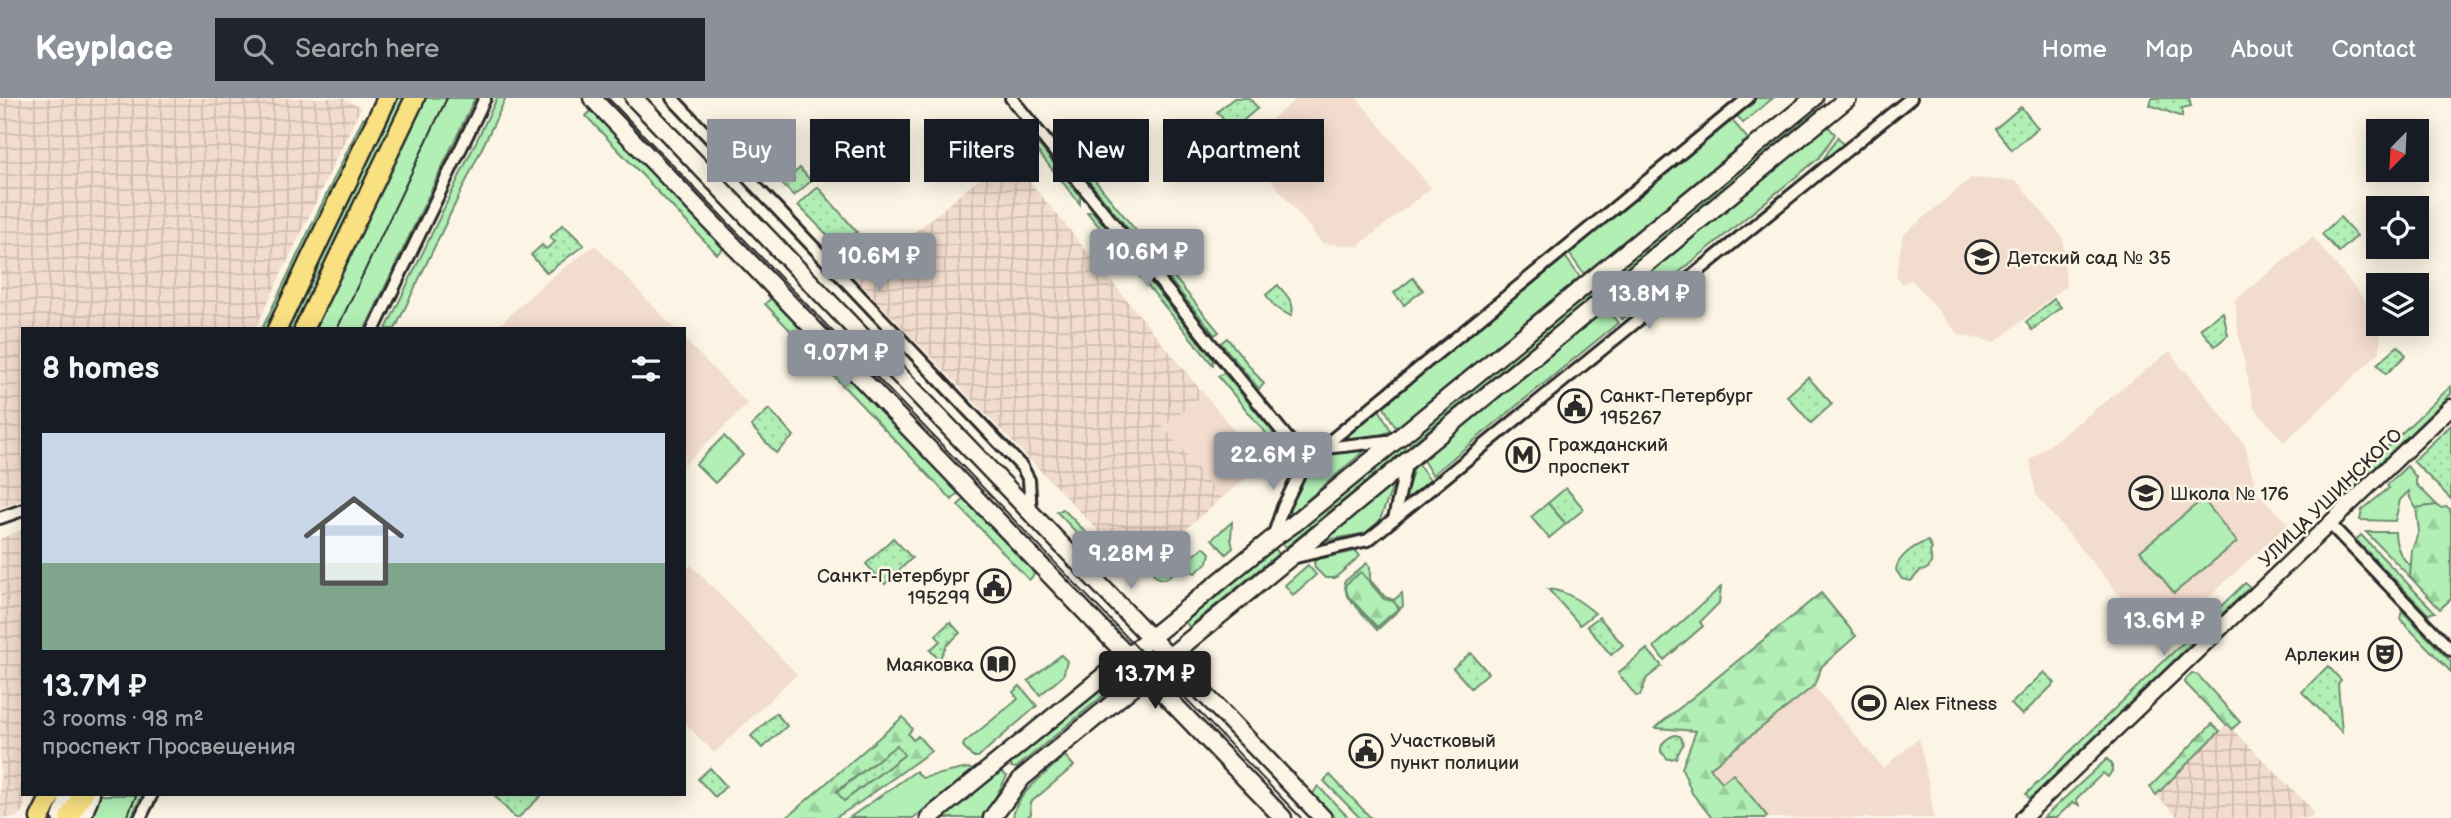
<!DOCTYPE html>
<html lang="en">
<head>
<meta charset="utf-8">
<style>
	:root { --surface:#171b24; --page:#20242c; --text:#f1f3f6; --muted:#9ea1a6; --accent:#8c9099 }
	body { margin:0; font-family:"Balsamiq Sans",sans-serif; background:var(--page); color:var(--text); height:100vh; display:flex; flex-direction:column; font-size:26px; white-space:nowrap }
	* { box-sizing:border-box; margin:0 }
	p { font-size:23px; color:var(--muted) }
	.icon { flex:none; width:38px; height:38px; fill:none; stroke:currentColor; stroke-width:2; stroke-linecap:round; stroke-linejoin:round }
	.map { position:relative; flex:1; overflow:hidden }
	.drawer { position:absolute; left:21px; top:229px; width:665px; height:469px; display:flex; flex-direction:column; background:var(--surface); border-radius:0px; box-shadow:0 4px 18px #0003 }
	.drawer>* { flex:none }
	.top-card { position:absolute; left:707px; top:21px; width:665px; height:63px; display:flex; gap:14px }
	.needle { width:46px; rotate:204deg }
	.controls { position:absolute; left:2366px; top:21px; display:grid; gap:14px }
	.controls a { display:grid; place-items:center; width:63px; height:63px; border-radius:0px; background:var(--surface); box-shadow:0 4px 18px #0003; font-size:35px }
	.price { position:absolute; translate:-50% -60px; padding:0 16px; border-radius:7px; background:var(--accent); color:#fff; font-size:23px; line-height:46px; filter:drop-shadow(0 2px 4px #0008) }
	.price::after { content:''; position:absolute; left:50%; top:42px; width:21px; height:16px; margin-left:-10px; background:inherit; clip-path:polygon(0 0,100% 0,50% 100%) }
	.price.on { background:#222; color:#fff }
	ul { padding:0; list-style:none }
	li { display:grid; align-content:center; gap:14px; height:371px; padding:0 21px }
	li span { display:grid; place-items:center; height:217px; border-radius:0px; color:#555 }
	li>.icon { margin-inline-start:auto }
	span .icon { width:126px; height:126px; fill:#fffc; stroke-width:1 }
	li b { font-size:30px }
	h2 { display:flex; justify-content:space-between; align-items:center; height:84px; padding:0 21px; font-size:30px }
	.tag { padding:0 24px; border-radius:0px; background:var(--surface); box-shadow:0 4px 18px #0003; font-size:24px; line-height:63px }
	.tag.on { background:var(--accent); color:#fff }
	header { display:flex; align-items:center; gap:42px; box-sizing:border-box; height:98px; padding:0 35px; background:var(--accent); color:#fff }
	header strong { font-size:33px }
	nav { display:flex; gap:38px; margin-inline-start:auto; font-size:24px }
	.search { width:490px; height:63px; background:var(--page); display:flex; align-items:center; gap:18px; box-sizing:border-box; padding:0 24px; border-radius:0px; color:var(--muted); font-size:26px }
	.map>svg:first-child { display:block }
</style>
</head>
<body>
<header>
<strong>Keyplace</strong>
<div class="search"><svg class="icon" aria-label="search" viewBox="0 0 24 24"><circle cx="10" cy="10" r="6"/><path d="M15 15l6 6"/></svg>Search here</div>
<nav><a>Home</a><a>Map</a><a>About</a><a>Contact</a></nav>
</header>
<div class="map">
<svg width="2451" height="720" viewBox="0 0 2451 720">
	<defs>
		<pattern id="industrial-grid" width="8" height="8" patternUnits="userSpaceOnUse" patternTransform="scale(1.75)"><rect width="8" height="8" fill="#f2dcce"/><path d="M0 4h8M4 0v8" fill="none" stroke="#d0bdb1"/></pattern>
		<pattern id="forest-firs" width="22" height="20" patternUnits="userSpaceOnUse" patternTransform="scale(1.75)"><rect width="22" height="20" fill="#b1efb5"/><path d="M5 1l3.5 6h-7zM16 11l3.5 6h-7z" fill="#98cd9c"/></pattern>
		<pattern id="park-dots" width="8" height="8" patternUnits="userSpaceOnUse" patternTransform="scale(1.75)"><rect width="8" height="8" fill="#b1efb5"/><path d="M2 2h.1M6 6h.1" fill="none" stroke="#98cd9c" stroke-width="1.8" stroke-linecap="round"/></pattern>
	</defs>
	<rect width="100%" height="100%" fill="#fcf5e5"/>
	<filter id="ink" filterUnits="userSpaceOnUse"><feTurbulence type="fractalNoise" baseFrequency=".0143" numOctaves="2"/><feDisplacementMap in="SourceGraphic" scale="14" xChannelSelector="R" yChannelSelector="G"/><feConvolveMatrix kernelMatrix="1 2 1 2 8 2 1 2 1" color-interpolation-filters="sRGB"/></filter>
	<g filter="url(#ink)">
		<!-- built -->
		<g fill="#f2dcce">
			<polygon points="1297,0 1357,0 1431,90 1358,148 1322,145 1242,46"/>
			<polygon points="1971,80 2017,83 2063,140 2066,188 1995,244 1959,237 1912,182 1902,186 1896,177 1903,137"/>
			<polygon points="2313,139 2378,218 2378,226 2381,226 2380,254 2284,344 2254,310 2238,235 2235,202"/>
			<polygon points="595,147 675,231 495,231 542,187"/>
			<polygon points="684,241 748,306 684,367"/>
			<polygon points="2170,253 2183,273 2186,273 2245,347 2256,393 2288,426 2167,537 2151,519 2143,525 2036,397 2030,362"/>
			<polygon points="1204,296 1262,367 1222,400 1164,329"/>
			<polygon points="691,467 797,576 714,655 684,624 684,474"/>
			<polygon points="1814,588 1883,670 1919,640 1929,688 1934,720 1765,720 1767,718 1733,676 1722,684 1710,670"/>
		</g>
		<!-- industrial -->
		<g fill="url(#industrial-grid)">
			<polygon points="0,0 342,0 361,9 255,231 23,231 23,401 0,410"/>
			<polygon points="1008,57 1204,296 1164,329 1222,400 1137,473 857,182"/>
			<polygon points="23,431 23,696 26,697 24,711 16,720 0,720 0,441"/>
			<polygon points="2227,626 2309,708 2313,715 2311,720 2179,720 2156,697"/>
		</g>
		<!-- grass -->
		<g fill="#b1efb5" stroke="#6e8d70" stroke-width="2">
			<polygon points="395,0 405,0 294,231 285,231"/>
			<polygon points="424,0 475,0 365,231 313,231"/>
			<polygon points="497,0 506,0 395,231 386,231"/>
			<polygon points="1756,0 1773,0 1743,25 1736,16"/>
			<polygon points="1813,9 1817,14 1599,193 1594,188"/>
			<polygon points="592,12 724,150 717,156 586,18"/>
			<polygon points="363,20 367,22 267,231 262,231"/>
			<polygon points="1731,21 1748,41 1584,176 1568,154"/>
			<polygon points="1827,27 1835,36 1819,60 1622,221 1608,205"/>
			<polygon points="1056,35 1219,234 1215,237 1052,38"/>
			<polygon points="1838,39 1844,48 1627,226 1625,224 1822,63"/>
			<polygon points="1039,47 1080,98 1080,106 1035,50"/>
			<polygon points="1087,114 1093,114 1213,261 1213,267"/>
			<polygon points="1564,157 1580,179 1396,330 1382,306"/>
			<polygon points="1589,191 1594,197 1410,347 1406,342"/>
			<polygon points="772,199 959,394 952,402 765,206"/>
			<polygon points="1604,208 1618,225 1432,377 1421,359"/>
			<polygon points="1227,240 1264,286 1259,291 1221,245"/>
			<polygon points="1224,275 1274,335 1269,339 1218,278"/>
			<polygon points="2451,288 2451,296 2346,398 2341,393"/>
			<polygon points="1378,309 1391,333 1378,338 1343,342 1342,338"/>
			<polygon points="724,338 743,357 715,385 696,366"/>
			<polygon points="1401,345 1406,351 1285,450 1281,444"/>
			<path d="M1361,348L1365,350L1363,354L1292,415L1288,414L1287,411C1310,366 1309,359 1361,348Z"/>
			<polygon points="1416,364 1432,385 1405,406 1403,404"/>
			<polygon points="2407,368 2416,379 2416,386 2437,407 2416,410 2410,400 2409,393 2400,402 2395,423 2360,422 2362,412 2389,390 2387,387"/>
			<polygon points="1392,383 1394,386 1376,431 1372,434 1327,442 1326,438"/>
			<polygon points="966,400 1029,466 1034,477 1029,482 958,407"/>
			<polygon points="2203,401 2237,444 2174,495 2140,453"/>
			<polygon points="1548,405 1566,426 1549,440 1531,419"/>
			<polygon points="1063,411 1122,471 1116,476 1057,414"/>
			<polygon points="1232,424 1231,441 1233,450 1226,456 1212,441"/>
			<path d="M2366,434H2395C2395,447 2401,461 2411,468L2410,479Z"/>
			<polygon points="2361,437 2435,514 2428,516 2356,442"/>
			<polygon points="1204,449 1210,455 1208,464 1195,475 1188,472 1188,462"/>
			<polygon points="1274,450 1279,455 1189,529 1185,523"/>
			<polygon points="1356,453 1360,458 1335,480 1325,480 1315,470 1314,464 1318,461"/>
			<circle cx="1163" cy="470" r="11"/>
			<polygon points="1367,465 1370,469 1370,482 1385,499 1394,502 1402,495 1403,508 1377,532 1347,498 1344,484"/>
			<polygon points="1308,467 1316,477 1293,497 1285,487"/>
			<polygon points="2245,485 2250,489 2030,701 2026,696"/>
			<polygon points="1721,489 1719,505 1700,524 1703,528 1664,562 1654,549"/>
			<path d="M1548,491C1567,493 1580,503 1595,515L1580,527Z"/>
			<polygon points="2402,513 2451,564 2451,574 2400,521"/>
			<polygon points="1061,557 1067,563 1063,578 1040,597 1028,583"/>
			<polygon points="1105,586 1110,592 1016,670 1011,669 1011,663"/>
			<polygon points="1020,588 1037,608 978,659 972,659 963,648 964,645 1018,601 1013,594"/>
			<path d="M1065,658L1074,668L1030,705L1031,716L1026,720H1013C1014,697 1049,673 1065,658Z"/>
			<polygon points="2107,661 2112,666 2112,673 2108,679 2103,675 2076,701 2079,707 2073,704 2056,720 2043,720"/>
			<polygon points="968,670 973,672 965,682 913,720 849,720 916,673 922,680"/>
			<polygon points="1000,673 1007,678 984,720 941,720"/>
			<polygon points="1330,677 1371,720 1360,720 1324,683"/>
			<polygon points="1318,688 1349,720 1335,720 1312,697"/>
			<polygon points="99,697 142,697 131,720 88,720"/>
		</g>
		<!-- forest -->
		<g fill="url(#forest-firs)" stroke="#6e8d70" stroke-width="2" fill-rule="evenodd">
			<polygon points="2437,407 2440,410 2447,409 2451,412 2451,501 2440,511 2410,479 2412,452 2419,433 2416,410"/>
			<polygon points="1361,474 1384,501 1393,503 1399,510 1377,529 1348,498 1345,487"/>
			<polygon points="1821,495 1856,538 1822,568 1814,588 1710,670 1722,684 1733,676 1767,718 1765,720 1712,720 1692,695 1682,670 1696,633 1655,630"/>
			<polygon points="1647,551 1662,568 1647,580 1640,598 1636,598 1618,575"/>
			<polygon points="2192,575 2198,577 2240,624 2232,631 2228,626 2226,627 2185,585 2186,581"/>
			<path d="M903,619L912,631L908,636L913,642L918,638L931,653L859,705L835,720H786ZM896,648L904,657L844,703L837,693Z"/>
			<polygon points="2212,626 2220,633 2156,697 2150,689"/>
		</g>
		<!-- park -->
		<g fill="url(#park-dots)" stroke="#6e8d70" stroke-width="2">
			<polygon points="1234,0 1249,0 1258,10 1232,32 1217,14"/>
			<polygon points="2152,0 2189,0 2191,8 2182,10 2182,19 2150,7"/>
			<polygon points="2021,9 2038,30 2012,52 1995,31"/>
			<polygon points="800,70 811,83 794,98 782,86"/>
			<polygon points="818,89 857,134 839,149 798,107"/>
			<polygon points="2340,119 2357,138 2339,154 2322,136"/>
			<polygon points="563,126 584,147 547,175 531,157 542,147 546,151 555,144 550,139"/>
			<polygon points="1413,180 1423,192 1404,207 1394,195"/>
			<path d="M1278,187C1286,197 1297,206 1291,218L1275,209L1266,197Z"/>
			<polygon points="2054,201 2061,209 2032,232 2026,224"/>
			<polygon points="2223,214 2228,237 2215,248 2200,231"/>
			<polygon points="2398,248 2406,257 2386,276 2377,266"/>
			<polygon points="1808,279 1832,306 1811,325 1787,298"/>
			<polygon points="769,311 794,338 776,355 751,328"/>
			<polygon points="2451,327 2451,401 2413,363"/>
			<polygon points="1566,390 1584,411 1566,426 1548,405"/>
			<polygon points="893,440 912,460 885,486 866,466"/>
			<path d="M1928,443L1932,451L1930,454C1933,464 1931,472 1920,473L1911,483L1902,481L1896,472C1898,458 1915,447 1928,443Z"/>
			<polygon points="1599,519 1623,547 1611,557 1587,528"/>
			<polygon points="950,524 960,535 946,548 939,562 930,552 940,543 936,537"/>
			<polygon points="1471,555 1488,575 1471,590 1453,570"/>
			<polygon points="2328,568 2341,582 2338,586 2342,634 2302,594"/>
			<polygon points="2044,574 2055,585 2022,617 2011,606"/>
			<polygon points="776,615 787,628 762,650 751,638"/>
			<path d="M1675,637L1680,638L1683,646L1676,660L1668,661L1661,654C1660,645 1667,640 1675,637Z"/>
			<polygon points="897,647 904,657 844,703 837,694"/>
			<polygon points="710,670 726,688 715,699 698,681"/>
			<polygon points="496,697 496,696 542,697 518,720 515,720 495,698"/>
		</g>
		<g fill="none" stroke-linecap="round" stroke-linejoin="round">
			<defs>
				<g id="minor">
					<polyline points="672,0 1022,369 1029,382 1031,415"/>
					<polyline points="1011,0 1306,363"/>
					<polyline points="374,231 485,0"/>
					<polyline points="1325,350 1396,342"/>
					<polyline points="0,420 23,412"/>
					<polyline points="1394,421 1407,362"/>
					<polyline points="2330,426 2451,552"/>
					<polyline points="1273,439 1283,409 1306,363 1748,0"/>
					<polyline points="1296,459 1368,442 1911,0"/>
					<polyline points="140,720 152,696"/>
				</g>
				<polyline id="tertiary" points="2023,720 2451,309"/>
				<g id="secondary">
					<polyline points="592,0 1283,720"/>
					<polyline points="634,0 1323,720"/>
					<polyline points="61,720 70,696"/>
					<polyline points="82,720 91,696"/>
					<polyline points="929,720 1272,441 1295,425 1814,0"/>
					<polyline points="992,720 1022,680 1848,0"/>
				</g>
				<g id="primary">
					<polyline points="277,231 387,0"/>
					<polyline points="304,231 415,0"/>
					<polyline points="40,720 52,696"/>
					<polyline points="69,720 83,696"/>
				</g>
			</defs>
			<!-- minor casing -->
			<use href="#minor" stroke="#2b2b2b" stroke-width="16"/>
			<!-- tertiary casing -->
			<use href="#tertiary" stroke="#2b2b2b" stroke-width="19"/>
			<!-- secondary casing -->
			<use href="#secondary" stroke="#2b2b2b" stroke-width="21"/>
			<!-- primary casing -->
			<use href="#primary" stroke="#2b2b2b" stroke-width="23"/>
			<!-- minor -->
			<use href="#minor" stroke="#fcf5e5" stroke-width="10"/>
			<!-- tertiary -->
			<use href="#tertiary" stroke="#fcf5e5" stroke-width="14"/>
			<!-- secondary -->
			<use href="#secondary" stroke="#fcf5e5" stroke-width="16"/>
			<!-- primary -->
			<use href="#primary" stroke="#f9e181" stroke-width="18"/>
			<!-- tram -->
			<g stroke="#2b2b2b" stroke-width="2">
				<polyline points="608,0 1301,720"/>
				<polyline points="337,231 447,0"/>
				<polyline points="126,720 137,696"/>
			</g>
		</g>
	</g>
	<!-- icons -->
	<defs>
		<symbol id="school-ring" viewBox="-11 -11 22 22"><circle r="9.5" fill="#fcf5e5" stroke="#2b2b2b" stroke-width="1.5"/><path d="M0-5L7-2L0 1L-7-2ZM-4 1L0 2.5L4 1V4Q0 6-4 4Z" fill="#2b2b2b"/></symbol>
		<symbol id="civic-ring" viewBox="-11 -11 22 22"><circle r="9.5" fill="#fcf5e5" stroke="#2b2b2b" stroke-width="1.5"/><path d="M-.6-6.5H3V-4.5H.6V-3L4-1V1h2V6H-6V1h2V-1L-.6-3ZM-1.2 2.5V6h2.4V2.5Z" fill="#2b2b2b"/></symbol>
		<symbol id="metro-ring" viewBox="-11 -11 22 22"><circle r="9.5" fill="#fcf5e5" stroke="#2b2b2b" stroke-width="1.5"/><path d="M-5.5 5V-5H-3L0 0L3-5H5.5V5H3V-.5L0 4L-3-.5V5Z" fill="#2b2b2b"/></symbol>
		<symbol id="theatre-ring" viewBox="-11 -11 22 22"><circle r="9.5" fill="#fcf5e5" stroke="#2b2b2b" stroke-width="1.5"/><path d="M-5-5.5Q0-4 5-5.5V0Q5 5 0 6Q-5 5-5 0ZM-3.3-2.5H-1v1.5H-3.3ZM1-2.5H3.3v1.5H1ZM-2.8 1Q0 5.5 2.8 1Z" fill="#2b2b2b"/></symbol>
		<symbol id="library-ring" viewBox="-11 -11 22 22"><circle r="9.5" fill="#fcf5e5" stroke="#2b2b2b" stroke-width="1.5"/><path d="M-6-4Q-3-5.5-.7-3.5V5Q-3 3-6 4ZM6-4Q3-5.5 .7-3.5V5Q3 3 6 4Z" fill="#2b2b2b"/></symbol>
		<symbol id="stadium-ring" viewBox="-11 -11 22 22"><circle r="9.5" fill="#fcf5e5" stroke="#2b2b2b" stroke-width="1.5"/><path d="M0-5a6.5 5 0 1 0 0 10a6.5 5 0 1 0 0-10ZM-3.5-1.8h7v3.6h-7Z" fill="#2b2b2b"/></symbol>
	</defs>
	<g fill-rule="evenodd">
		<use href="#school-ring" x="1963" y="140" width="38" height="38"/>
		<use href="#civic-ring" x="1556" y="289" width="38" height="38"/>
		<use href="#metro-ring" x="1504" y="338" width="38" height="38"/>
		<use href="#school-ring" x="2127" y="376" width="38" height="38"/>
		<use href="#civic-ring" x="975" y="469" width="38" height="38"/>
		<use href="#theatre-ring" x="2366" y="537" width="38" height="38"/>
		<use href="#library-ring" x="979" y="547" width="38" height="38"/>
		<use href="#stadium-ring" x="1850" y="586" width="38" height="38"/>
		<use href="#civic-ring" x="1347" y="634" width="38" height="38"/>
	</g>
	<g text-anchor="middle" stroke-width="5" stroke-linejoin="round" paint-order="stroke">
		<!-- poi labels -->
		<g font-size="19" fill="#2b2b2b" stroke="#fcf5e5" text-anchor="start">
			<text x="2007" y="166">Детский сад № 35</text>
			<text x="1600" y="304">Санкт-Петербург<tspan x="1600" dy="22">195267</tspan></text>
			<text x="1548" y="353">Гражданский<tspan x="1548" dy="22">проспект</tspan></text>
			<text x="2170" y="402">Школа № 176</text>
			<text x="970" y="484" text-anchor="end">Санкт-Петербург<tspan x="970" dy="22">195299</tspan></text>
			<text x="2360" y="563" text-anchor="end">Арлекин</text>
			<text x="974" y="573" text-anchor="end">Маяковка</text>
			<text x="1894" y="612">Alex Fitness</text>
			<text x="1390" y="649">Участковый<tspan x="1390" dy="22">пункт полиции</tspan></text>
		</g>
		<!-- street labels -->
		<g font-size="19" fill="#2b2b2b" stroke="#fcf5e5">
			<text transform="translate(2330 399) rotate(-44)" y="7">УЛИЦА УШИНСКОГО</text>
		</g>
	</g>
</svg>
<div class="controls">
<a><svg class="needle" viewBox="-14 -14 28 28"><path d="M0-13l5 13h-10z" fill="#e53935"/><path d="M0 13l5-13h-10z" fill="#9ea1a6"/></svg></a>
<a><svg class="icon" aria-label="locate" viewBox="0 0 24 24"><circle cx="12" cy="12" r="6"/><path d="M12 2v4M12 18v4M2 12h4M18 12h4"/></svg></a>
<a><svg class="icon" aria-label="layers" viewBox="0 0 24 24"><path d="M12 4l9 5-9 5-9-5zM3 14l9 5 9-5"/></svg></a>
</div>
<b class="price" style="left:1147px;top:191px">10.6M ₽</b>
<b class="price" style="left:879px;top:195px">10.6M ₽</b>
<b class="price" style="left:1649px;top:233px">13.8M ₽</b>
<b class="price" style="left:846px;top:292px">9.07M ₽</b>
<b class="price" style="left:1273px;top:394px">22.6M ₽</b>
<b class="price" style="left:1131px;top:493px">9.28M ₽</b>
<b class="price" style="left:2164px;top:560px">13.6M ₽</b>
<b class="price on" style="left:1155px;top:613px">13.7M ₽</b>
<div class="top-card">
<a class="tag on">Buy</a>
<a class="tag">Rent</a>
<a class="tag">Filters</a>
<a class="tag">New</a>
<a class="tag">Apartment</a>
</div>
<section class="drawer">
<h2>8 homes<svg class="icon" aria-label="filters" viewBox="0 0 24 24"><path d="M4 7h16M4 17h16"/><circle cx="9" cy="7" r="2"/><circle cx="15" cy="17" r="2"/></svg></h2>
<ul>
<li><span style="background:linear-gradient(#c9d6e8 60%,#7fa58c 0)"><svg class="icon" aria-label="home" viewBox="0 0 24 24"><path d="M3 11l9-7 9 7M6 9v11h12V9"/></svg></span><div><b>13.7M ₽</b><p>3 rooms · 98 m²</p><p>проспект Просвещения</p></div></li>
</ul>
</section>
</div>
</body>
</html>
